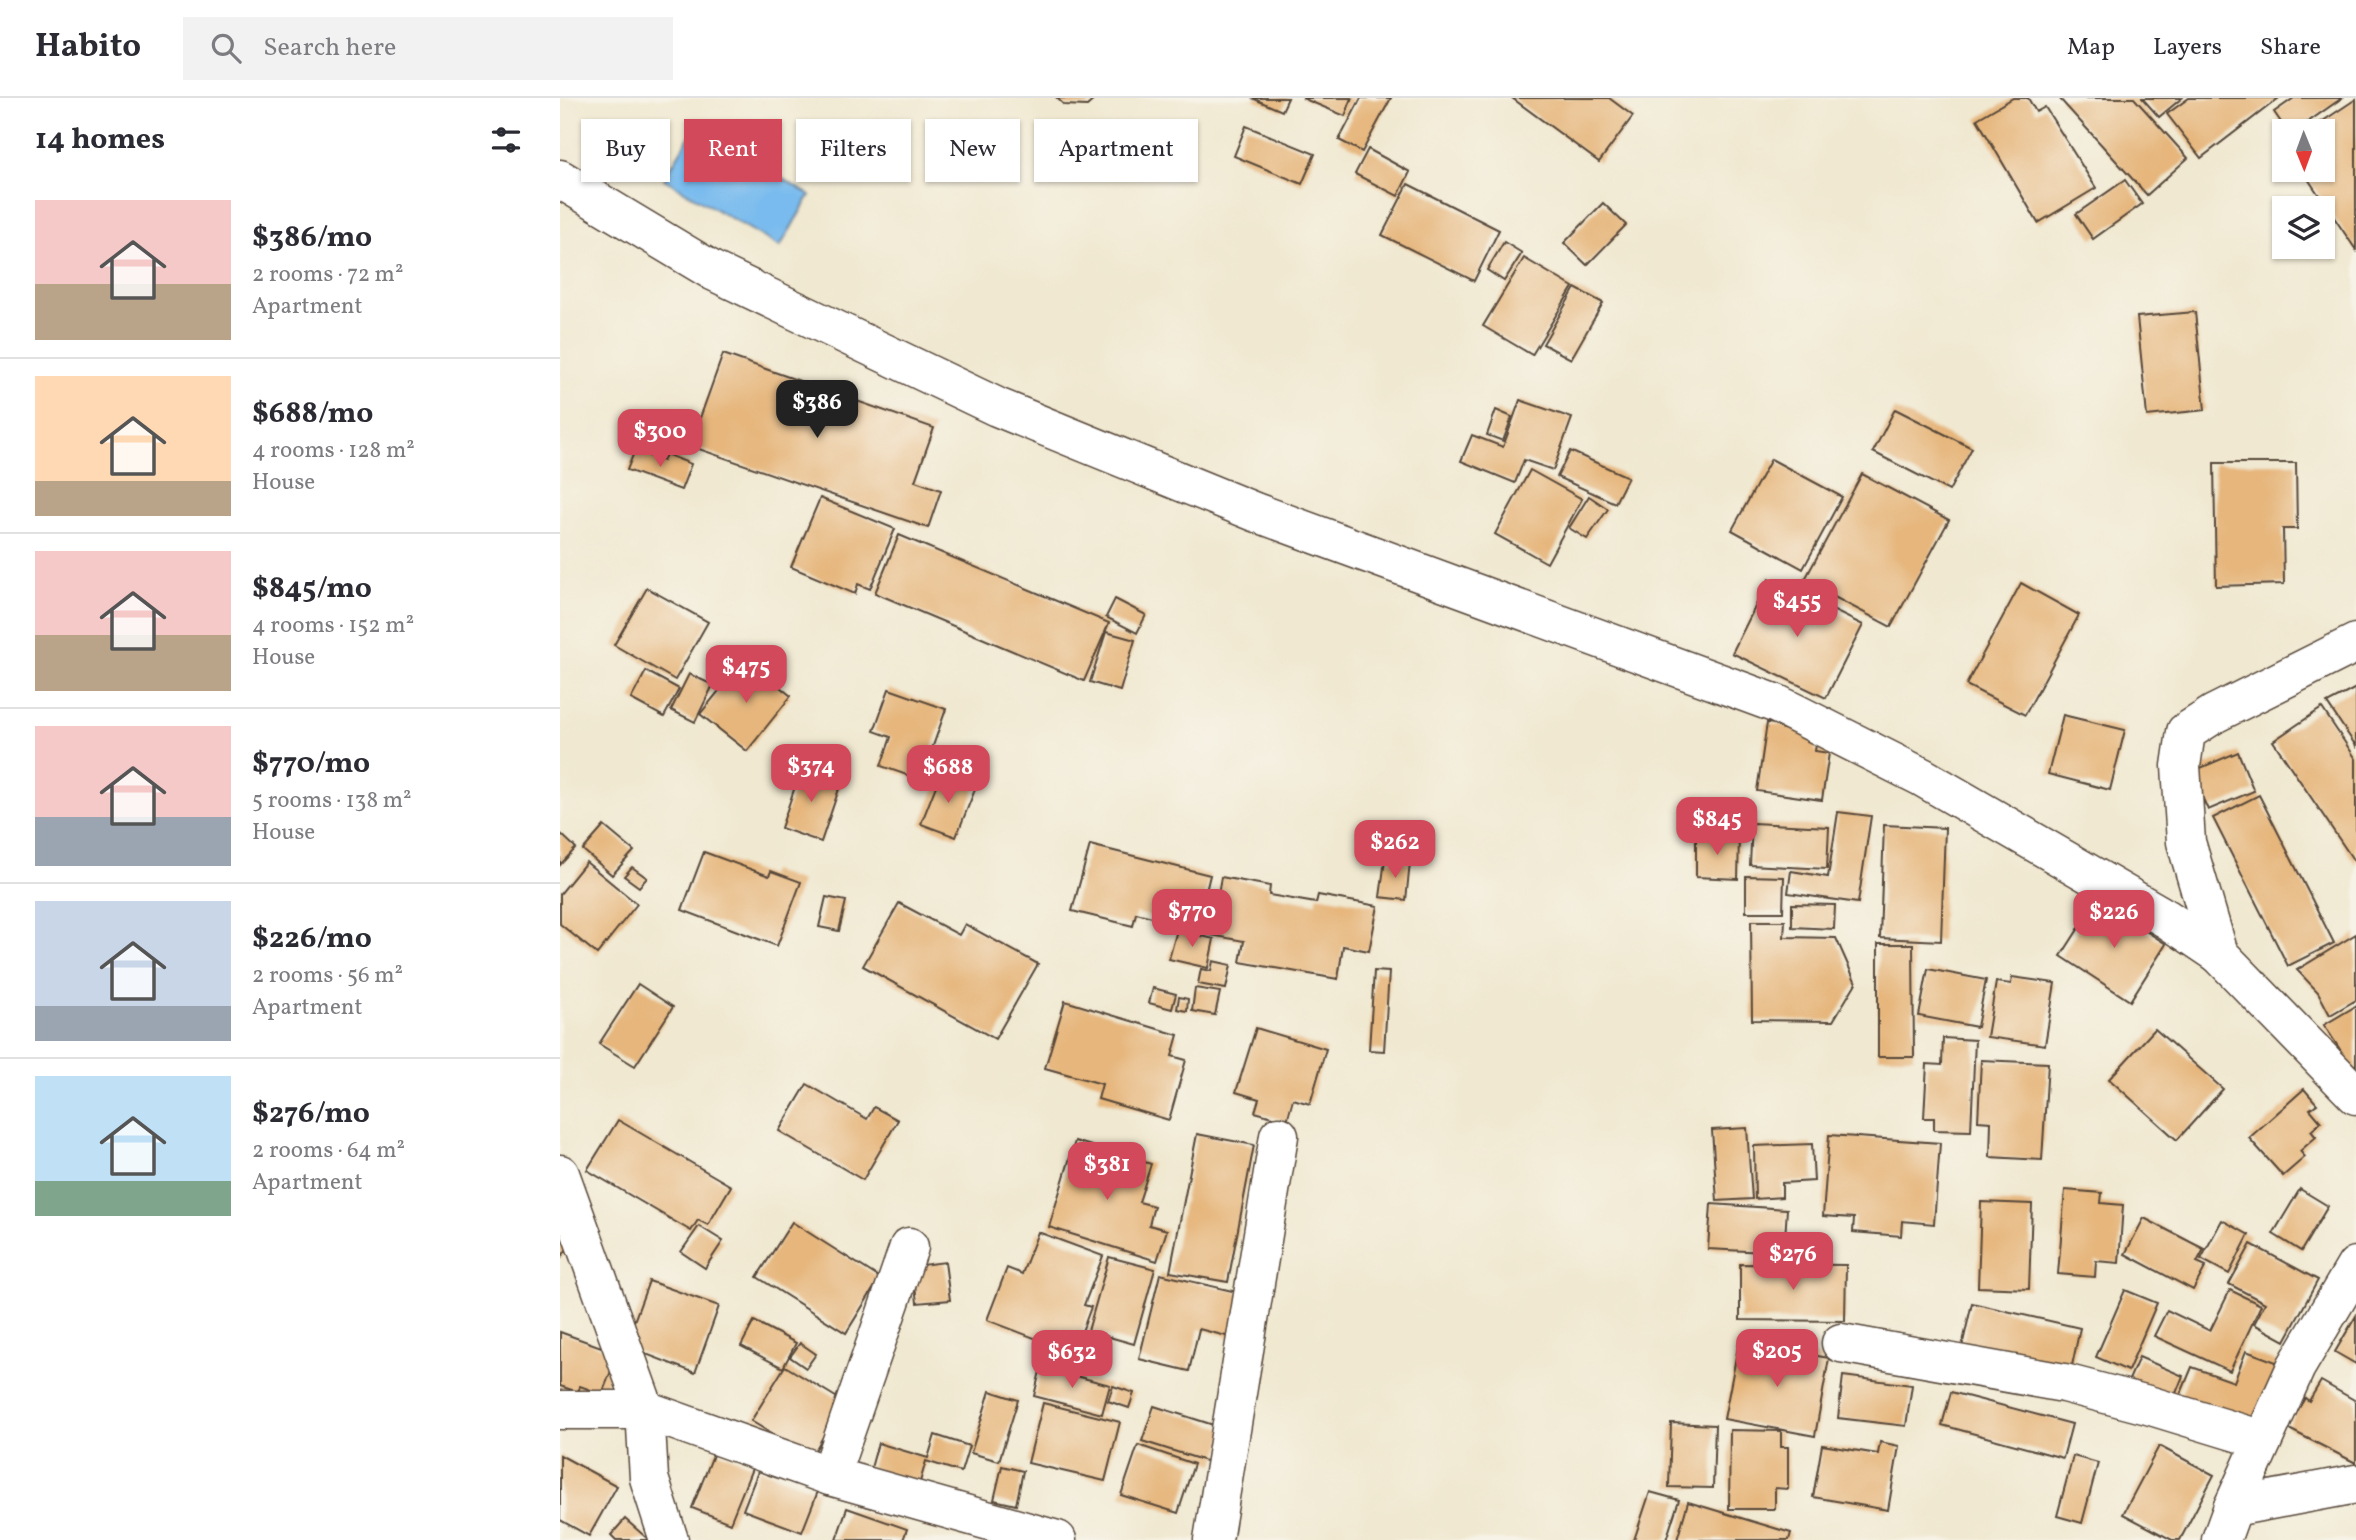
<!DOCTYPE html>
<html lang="en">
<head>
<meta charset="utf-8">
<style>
	:root { --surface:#fff; --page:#f2f2f3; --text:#2b2b33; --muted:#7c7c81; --line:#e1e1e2; --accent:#d1495b }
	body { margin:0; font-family:Vollkorn,serif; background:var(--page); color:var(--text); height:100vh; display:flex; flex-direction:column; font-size:26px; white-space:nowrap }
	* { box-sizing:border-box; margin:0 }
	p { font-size:23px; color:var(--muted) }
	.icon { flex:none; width:38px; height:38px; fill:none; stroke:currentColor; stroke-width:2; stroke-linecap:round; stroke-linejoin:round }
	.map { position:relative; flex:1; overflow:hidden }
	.sheet { display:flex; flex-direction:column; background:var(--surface); width:560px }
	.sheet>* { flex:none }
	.top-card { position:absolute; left:21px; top:21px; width:665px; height:63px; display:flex; gap:14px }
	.needle { width:46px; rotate:179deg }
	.fabs { position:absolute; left:1712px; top:21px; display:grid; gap:14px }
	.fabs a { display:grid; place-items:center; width:63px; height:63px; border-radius:0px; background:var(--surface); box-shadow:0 2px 5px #0004; font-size:35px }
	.price { position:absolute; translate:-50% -60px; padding:0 16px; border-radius:14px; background:var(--accent); color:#fff; font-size:23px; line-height:46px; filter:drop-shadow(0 2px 4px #0008) }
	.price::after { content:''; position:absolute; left:50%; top:42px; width:21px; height:16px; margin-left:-10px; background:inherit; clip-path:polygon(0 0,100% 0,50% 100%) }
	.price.current { background:#222; color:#fff }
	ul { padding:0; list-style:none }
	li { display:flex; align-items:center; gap:21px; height:175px; padding:0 35px }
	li+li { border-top:2px solid var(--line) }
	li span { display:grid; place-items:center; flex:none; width:196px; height:140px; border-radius:0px; color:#555 }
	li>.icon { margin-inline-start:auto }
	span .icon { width:84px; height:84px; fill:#fffc; stroke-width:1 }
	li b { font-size:30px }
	h2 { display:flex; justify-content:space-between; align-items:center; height:84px; padding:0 35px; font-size:30px }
	.pill { padding:0 24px; border-radius:0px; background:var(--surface); box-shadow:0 2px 5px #0004; font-size:24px; line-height:63px }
	.pill.current { background:var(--accent); color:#fff }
	header { display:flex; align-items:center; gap:42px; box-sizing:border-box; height:98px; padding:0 35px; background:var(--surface); border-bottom:2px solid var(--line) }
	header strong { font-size:33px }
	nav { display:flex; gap:38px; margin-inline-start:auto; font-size:24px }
	.search { width:490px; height:63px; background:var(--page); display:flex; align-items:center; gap:18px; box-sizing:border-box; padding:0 24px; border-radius:0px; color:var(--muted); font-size:26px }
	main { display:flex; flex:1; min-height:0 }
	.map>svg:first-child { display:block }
</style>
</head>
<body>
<header>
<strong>Habito</strong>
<div class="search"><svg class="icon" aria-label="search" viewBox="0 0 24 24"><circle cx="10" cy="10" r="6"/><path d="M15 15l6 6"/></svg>Search here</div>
<nav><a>Map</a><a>Layers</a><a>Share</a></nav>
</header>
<main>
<section class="sheet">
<h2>14 homes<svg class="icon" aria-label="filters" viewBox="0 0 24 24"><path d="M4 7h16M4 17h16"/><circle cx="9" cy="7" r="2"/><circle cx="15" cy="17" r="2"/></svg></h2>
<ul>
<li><span style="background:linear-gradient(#f6c9c9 60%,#b9a48a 0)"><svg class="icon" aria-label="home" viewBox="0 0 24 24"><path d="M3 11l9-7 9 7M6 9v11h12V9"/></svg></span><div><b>$386/mo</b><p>2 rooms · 72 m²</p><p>Apartment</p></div></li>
<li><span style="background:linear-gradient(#ffd9b3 75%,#b9a48a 0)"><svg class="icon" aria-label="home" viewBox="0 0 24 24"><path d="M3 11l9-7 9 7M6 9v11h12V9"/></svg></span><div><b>$688/mo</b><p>4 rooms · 128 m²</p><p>House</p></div></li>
<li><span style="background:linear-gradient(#f6c9c9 60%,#b9a48a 0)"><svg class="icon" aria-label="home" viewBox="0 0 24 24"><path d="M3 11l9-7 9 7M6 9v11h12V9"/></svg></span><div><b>$845/mo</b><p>4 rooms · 152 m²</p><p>House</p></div></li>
<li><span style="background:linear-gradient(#f6c9c9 65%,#9aa5b1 0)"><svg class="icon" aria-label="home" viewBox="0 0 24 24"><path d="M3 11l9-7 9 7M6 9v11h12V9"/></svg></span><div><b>$770/mo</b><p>5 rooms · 138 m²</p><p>House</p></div></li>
<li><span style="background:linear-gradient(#c9d6e8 75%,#9aa5b1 0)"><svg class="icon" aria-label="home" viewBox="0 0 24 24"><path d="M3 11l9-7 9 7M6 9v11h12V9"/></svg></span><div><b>$226/mo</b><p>2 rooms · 56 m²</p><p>Apartment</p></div></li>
<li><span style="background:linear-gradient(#bfe0f5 75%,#7fa58c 0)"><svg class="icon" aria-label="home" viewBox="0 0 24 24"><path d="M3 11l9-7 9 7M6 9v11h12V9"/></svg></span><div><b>$276/mo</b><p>2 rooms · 64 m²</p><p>Apartment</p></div></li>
</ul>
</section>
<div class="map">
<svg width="1796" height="1442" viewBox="0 0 1796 1442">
	<rect width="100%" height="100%" fill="#f7f3e8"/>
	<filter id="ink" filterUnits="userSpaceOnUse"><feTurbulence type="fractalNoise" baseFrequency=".0143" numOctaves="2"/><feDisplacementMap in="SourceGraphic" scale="14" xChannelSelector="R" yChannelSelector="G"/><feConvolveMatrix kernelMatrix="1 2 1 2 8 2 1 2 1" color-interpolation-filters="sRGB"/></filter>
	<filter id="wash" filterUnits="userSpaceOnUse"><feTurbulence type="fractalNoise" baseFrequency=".00686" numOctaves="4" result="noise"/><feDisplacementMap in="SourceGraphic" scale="28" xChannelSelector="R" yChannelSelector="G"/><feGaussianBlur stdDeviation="1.57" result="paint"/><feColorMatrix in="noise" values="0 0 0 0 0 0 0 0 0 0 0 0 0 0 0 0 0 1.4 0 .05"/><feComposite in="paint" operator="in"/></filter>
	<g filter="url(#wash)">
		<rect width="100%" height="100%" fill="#f0e8d0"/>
		<!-- water -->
		<polygon fill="#79bbee" stroke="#5a7286" stroke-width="2" points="135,29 250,97 220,149 104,81"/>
		<g id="blocks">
			<!-- building -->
			<g fill="#e6b67c">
				<polygon points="497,0 536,0 527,8 504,7"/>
				<polygon points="692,0 728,0 722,13"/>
				<polygon points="742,0 792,0 785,18"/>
				<polygon points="801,0 831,0 802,54 779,42"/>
				<polygon points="952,0 1049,0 1073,18 1039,64"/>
				<polygon points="1453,0 1468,0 1476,14 1485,9 1536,90 1478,125 1417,21"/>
				<polygon points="1499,0 1574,0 1628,60 1587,97"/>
				<polygon points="1582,0 1622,0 1599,19"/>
				<polygon points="1629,0 1719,0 1641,60 1607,16"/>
				<polygon points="1734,0 1782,0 1735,33 1727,33 1714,14"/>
				<polygon points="1796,1 1796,152 1742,72 1762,72 1762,33 1748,33"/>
				<polygon points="686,28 755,56 742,86 674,58"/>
				<polygon points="808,51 850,74 838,98 795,76"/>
				<polygon points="1565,82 1582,106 1533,141 1516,116"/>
				<polygon points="848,86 939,132 914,183 822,137"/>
				<polygon points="1043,105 1066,127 1027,167 1004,145"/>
				<polygon points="944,144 962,155 944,183 927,172"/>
				<polygon points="964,160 1013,189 972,257 923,228"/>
				<polygon points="1015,190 1043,205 1011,261 983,246"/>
				<polygon points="1635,214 1645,312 1587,318 1577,219"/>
				<polygon points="163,256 374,330 355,383 381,392 368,430 130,348"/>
				<polygon points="960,302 1012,320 993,372 964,362 955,385 901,363 912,337 943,349"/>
				<polygon points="1335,311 1412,350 1389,393 1313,354"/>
				<polygon points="936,312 952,319 943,343 927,337"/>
				<polygon points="75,352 103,363 106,356 131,366 121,392 67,372"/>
				<polygon points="1010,353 1068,379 1055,405 997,379"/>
				<polygon points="1211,361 1282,399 1243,471 1172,432"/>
				<polygon points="1654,365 1736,365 1737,431 1723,431 1724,486 1656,488"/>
				<polygon points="970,372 1022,401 987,465 935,436"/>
				<polygon points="1302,376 1389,422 1331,529 1244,483"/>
				<polygon points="1029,398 1048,411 1027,441 1009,430"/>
				<polygon points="260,400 335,431 310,491 298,486 295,496 231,469"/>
				<polygon points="339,437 549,525 524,583 315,495"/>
				<polygon points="1209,481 1303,527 1266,600 1172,555"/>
				<polygon points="1461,485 1519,517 1465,617 1406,587"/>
				<polygon points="87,490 148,524 115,582 54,547"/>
				<polygon points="555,501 586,517 577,535 546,519"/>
				<polygon points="546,534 575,542 560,593 530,584"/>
				<polygon points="185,561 231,598 187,653 140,616"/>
				<polygon points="86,573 119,591 104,619 71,601"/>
				<polygon points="129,576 153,587 135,624 111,612"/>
				<polygon points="1796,590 1796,648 1767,605"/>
				<polygon points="329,591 386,611 361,682 321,668 331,639 314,633"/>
				<polygon points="1762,610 1796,661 1796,766 1713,643"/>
				<polygon points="1503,617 1565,632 1550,692 1488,676"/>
				<polygon points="1207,625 1258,632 1255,653 1269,655 1262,702 1197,693"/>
				<polygon points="1678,654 1694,693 1648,712 1631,674"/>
				<polygon points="242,668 282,682 261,744 221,730"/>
				<polygon points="381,675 416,689 396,739 361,726"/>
				<polygon points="1699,697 1774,845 1728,868 1653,720"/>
				<polygon points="1278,714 1311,718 1298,805 1228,795 1231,773 1268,779"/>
				<polygon points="1192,725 1269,729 1267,771 1190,767"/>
				<polygon points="1324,727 1385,730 1381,843 1320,840"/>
				<polygon points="44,728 74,753 52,777 23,752"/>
				<polygon points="0,735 16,750 0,767"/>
				<polygon points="1136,737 1179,738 1178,781 1136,779"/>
				<polygon points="530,747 650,777 637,830 576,815 573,828 512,813"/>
				<polygon points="144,754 209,778 211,773 241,784 217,848 122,812"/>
				<polygon points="825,762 850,765 846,802 820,799"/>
				<polygon points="26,764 77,806 37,856 0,826 0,796"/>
				<polygon points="72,769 87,780 79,789 64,778"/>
				<polygon points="1186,778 1224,779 1223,814 1186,814"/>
				<polygon points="661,779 710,788 709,797 756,805 758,797 818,808 809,853 783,848 778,881 680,864 684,843 651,837"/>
				<polygon points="266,799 286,803 279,833 259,829"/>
				<polygon points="1537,802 1606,846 1570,903 1501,858"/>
				<polygon points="339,805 399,837 405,826 478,866 435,941 303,868"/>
				<polygon points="1232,806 1275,807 1274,831 1232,829"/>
				<polygon points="1191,823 1225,823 1224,839 1276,840 1296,885 1273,923 1192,922"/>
				<polygon points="617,832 654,841 648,870 609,861"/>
				<polygon points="1796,836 1796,902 1770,917 1758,894 1737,872"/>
				<polygon points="1318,846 1353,846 1354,959 1318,959"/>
				<polygon points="653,863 671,867 666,891 638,886 641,871 651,873"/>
				<polygon points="1368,871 1426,882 1417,929 1359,918"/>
				<polygon points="814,873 829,874 824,953 809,952"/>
				<polygon points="1452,879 1495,885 1485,947 1427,939 1436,884 1451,886"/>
				<polygon points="78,886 113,909 75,968 39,946"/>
				<polygon points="593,890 616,896 612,911 589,905"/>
				<polygon points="635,890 660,894 655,917 632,913"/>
				<polygon points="619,899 628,901 627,913 617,911"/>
				<polygon points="505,903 618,937 612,958 626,962 609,1022 538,1001 542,986 485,970"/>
				<polygon points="1796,908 1796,976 1764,927"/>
				<polygon points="696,930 766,951 750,1006 733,1001 727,1023 695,1014 699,1001 676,994"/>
				<polygon points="1595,931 1663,991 1617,1042 1549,981"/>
				<polygon points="1383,940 1415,942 1411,1033 1374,1032 1374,1020 1364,1020 1367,966 1382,967"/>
				<polygon points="1421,962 1488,965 1482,1062 1430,1059 1431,1024 1418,1023"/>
				<polygon points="247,986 307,1021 314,1009 338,1022 303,1082 219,1033"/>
				<polygon points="1744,991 1757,1006 1750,1011 1761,1024 1751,1033 1756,1039 1740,1053 1745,1059 1723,1078 1689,1040"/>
				<polygon points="58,1022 171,1088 148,1127 138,1122 131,1133 27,1072"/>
				<polygon points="1187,1030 1192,1101 1157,1103 1152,1032"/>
				<polygon points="637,1036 694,1047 668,1184 610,1174"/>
				<polygon points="1269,1037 1380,1045 1374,1126 1342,1123 1341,1138 1293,1134 1294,1120 1263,1118"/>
				<polygon points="515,1043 591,1066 579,1104 594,1108 589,1127 607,1132 597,1163 489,1129"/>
				<polygon points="1252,1046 1254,1083 1222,1085 1222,1099 1195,1101 1194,1048"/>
				<polygon points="1740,1091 1768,1108 1741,1153 1713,1136"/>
				<polygon points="1505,1092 1542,1095 1541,1105 1563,1107 1559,1165 1536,1163 1535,1179 1498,1176"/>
				<polygon points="1421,1104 1472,1106 1469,1191 1418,1189"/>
				<polygon points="1151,1106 1227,1111 1224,1155 1148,1151"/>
				<polygon points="1584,1120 1644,1151 1637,1164 1646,1168 1633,1192 1565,1156"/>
				<polygon points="1662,1122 1689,1137 1669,1176 1641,1161"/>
				<polygon points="232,1124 320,1180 286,1235 197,1179"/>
				<polygon points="139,1128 163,1143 145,1170 121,1154"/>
				<polygon points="478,1134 543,1158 524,1207 531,1209 514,1255 427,1222 447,1170 462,1176"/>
				<polygon points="0,1138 11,1145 0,1161"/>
				<polygon points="1691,1146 1758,1182 1725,1243 1694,1226 1705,1205 1669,1186"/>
				<polygon points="549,1159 595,1171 574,1246 528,1233"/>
				<polygon points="385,1164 390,1202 357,1205 353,1168"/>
				<polygon points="1180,1166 1286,1167 1285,1223 1180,1222"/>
				<polygon points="600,1176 685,1196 674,1240 639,1231 629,1273 579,1261"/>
				<polygon points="89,1183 159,1208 135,1275 65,1248"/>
				<polygon points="1565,1192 1597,1205 1568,1273 1536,1259"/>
				<polygon points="1670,1192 1701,1207 1670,1273 1594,1238 1607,1212 1650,1233"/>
				<polygon points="1412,1205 1520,1230 1510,1277 1401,1253"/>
				<polygon points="1796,1218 1796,1266 1775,1254"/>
				<polygon points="194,1223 236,1245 223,1270 181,1248"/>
				<polygon points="0,1234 58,1255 42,1296 20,1288 18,1294 0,1288"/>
				<polygon points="1179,1244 1269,1260 1255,1338 1164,1321"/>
				<polygon points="240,1245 256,1256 246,1270 230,1259"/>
				<polygon points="1686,1253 1719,1265 1693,1334 1617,1305 1632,1269 1674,1284"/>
				<polygon points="1579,1259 1623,1278 1610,1310 1565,1291"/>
				<polygon points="225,1268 284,1304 251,1359 191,1323"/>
				<polygon points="481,1269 550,1287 542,1316 474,1298"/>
				<polygon points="1283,1278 1352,1287 1346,1328 1278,1320"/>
				<polygon points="1761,1283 1796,1303 1796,1365 1727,1330 1745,1300 1749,1303"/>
				<polygon points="553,1288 574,1295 569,1310 548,1303"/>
				<polygon points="430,1293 458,1302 439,1363 411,1355"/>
				<polygon points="1391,1294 1512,1326 1503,1360 1382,1327"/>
				<polygon points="483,1305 560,1324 545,1383 468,1365"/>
				<polygon points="594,1308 666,1331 655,1366 582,1343"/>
				<polygon points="1111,1325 1155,1327 1153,1390 1109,1389"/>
				<polygon points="1170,1332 1221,1333 1221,1349 1228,1349 1228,1391 1215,1390 1215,1411 1169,1411"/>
				<polygon points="375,1337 409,1348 401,1374 366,1363 360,1384 311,1370 318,1345 368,1360"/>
				<polygon points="1320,1344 1339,1348 1328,1412 1253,1399 1262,1347 1318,1356"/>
				<polygon points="578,1347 634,1366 618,1415 561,1397"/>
				<polygon points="1599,1348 1654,1377 1620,1442 1612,1442 1563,1416"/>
				<polygon points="155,1352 193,1368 170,1425 132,1410"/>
				<polygon points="0,1357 57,1388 29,1438 0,1422"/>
				<polygon points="1513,1358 1538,1365 1522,1425 1497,1418"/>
				<polygon points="442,1368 463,1373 456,1407 434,1402"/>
				<polygon points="199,1371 258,1393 242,1434 183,1412"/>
				<polygon points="1090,1394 1119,1402 1106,1442 1074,1442"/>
				<polygon points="1128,1404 1231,1435 1229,1442 1117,1442"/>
				<polygon points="287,1410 347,1431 343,1442 276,1442"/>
				<polygon points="65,1421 89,1442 56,1442 51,1437"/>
			</g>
		</g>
	</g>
	<g filter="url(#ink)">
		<use href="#blocks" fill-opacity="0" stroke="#564639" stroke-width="2"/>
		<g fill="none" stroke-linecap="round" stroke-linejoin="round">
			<defs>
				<g id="minor">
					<polyline points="0,81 153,173 437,309 695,414 1217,606 1362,679 1607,821 1659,856 1796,997"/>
					<polyline points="1659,856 1626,744 1621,668 1626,634 1654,616 1796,545"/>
					<polyline points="0,1076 85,1312 89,1380 109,1442"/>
					<polyline points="1281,1245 1504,1285 1588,1307 1703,1342"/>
					<polyline points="0,1312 85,1312 270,1378 497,1442"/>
					<polyline points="270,1378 349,1149"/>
					<polyline points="1673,1409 1796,1386"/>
					<polyline points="653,1442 719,1038"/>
					<polyline points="1661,1442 1673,1409 1736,1269 1796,1168"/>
				</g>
			</defs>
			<!-- minor casing -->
			<use href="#minor" stroke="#564639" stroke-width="41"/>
			<!-- minor -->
			<use href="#minor" stroke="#fff" stroke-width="38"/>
		</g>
	</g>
</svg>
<div class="fabs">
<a><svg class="needle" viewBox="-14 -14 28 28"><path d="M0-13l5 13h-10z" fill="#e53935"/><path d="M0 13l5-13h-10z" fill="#7c7c81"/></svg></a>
<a><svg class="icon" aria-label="layers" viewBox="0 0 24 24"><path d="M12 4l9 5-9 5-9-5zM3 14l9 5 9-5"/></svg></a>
</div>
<b class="price current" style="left:257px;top:342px">$386</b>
<b class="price" style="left:100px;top:371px">$300</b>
<b class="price" style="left:1237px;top:541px">$455</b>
<b class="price" style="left:186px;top:607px">$475</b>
<b class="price" style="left:251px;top:706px">$374</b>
<b class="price" style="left:388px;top:707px">$688</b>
<b class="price" style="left:1157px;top:759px">$845</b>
<b class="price" style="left:835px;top:782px">$262</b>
<b class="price" style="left:632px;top:851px">$770</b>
<b class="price" style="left:1554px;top:852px">$226</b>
<b class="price" style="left:547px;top:1104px">$381</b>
<b class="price" style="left:1233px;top:1194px">$276</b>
<b class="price" style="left:1217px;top:1291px">$205</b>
<b class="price" style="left:512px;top:1292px">$632</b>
<div class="top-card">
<a class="pill">Buy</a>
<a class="pill current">Rent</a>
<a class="pill">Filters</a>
<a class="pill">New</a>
<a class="pill">Apartment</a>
</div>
</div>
</main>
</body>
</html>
